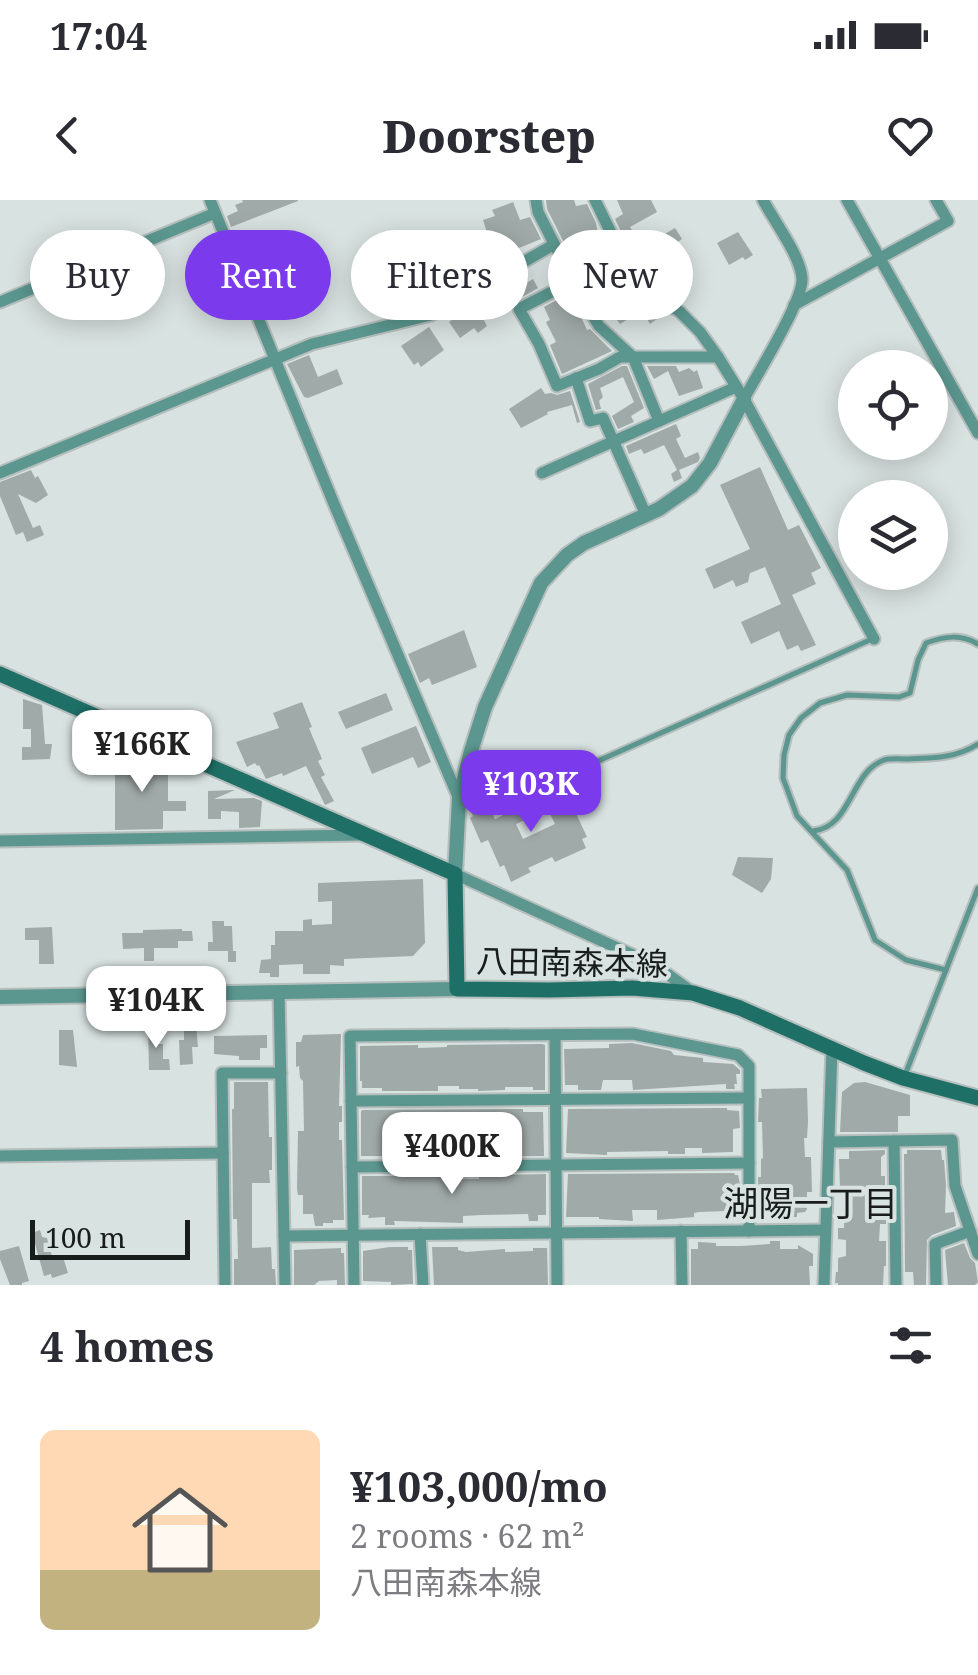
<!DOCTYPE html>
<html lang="en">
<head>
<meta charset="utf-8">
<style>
	:root { --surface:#fff; --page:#f2f2f3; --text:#2b2b33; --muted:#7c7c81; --accent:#7c3aed }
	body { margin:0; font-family:"Noto Serif","Noto Sans JP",serif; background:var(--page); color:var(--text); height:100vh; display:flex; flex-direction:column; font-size:38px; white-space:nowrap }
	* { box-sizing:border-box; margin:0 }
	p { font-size:32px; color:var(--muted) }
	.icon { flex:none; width:55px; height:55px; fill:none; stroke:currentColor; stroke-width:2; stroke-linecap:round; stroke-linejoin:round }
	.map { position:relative; height:1085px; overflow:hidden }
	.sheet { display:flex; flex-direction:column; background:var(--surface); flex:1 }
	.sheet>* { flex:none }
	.guide { position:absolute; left:30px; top:30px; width:920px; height:90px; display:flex; gap:20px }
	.buttons { position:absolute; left:838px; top:150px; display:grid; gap:20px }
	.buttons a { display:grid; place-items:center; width:110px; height:110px; border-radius:50%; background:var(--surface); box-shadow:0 5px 25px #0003; font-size:50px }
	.scale { position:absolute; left:30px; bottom:25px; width:160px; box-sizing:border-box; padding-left:10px; border:5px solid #181c1b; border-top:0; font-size:28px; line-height:35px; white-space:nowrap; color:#181c1b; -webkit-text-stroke:8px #d8e2e0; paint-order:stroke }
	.price { position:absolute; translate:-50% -85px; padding:0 22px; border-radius:20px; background:#fff; color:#222; font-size:32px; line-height:65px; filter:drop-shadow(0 2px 5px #0008) }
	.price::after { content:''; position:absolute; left:50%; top:60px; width:30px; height:22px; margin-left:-15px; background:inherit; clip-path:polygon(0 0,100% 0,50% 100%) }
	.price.active { background:var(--accent); color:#fff }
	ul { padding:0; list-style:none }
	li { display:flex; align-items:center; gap:30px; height:250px; padding:0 40px }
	li span { display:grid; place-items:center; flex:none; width:280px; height:200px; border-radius:15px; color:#555 }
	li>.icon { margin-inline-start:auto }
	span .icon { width:120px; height:120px; fill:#fffc; stroke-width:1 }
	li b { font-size:42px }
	h2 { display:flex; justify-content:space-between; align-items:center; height:120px; padding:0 40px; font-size:42px }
	.pill { padding:0 35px; border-radius:45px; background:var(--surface); box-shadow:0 5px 25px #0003; font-size:35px; line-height:90px }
	.pill.active { background:var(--accent); color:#fff }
	.status { display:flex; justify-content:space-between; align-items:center; height:70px; padding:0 50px; background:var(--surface); direction:ltr }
	.status svg { height:28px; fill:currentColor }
	header { display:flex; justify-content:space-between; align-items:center; height:130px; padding:0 40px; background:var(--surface); font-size:45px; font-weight:800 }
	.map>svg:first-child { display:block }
</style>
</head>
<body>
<div class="status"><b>17:04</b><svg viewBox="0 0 49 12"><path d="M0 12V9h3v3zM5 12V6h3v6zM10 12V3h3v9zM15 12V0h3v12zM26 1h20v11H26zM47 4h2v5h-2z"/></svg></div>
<header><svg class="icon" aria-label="back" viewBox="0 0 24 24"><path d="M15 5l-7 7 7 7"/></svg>Doorstep<svg class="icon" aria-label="heart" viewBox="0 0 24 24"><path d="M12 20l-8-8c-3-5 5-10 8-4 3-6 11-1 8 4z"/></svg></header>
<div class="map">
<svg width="978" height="1085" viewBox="0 0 978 1085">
	<rect width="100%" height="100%" fill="#d8e2e0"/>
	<!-- building -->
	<g fill="#a0aaa8">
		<polygon points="242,0 298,0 298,1 231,27 227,16 238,11 235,5 243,2"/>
		<polygon points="546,0 574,0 576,6 587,4 596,23 598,35 596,37 606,58 611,56 625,83 599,96 588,81 585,84 547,9"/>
		<polygon points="617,0 651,0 657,12 630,27 641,45 631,52 615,19 623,14"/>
		<polygon points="513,2 520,20 530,17 541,39 502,55 503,63 465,85 456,71 463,61 466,64 486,54 482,46 490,42 483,20 495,16 492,10"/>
		<polygon points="675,28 682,39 671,46 676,53 664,60 679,86 666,93 650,84 646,78 655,73 646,59 643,61 637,50"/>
		<polygon points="738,32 753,55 745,60 743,57 729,65 717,43"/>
		<polygon points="307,45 310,53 255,76 251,68"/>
		<polygon points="513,79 518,88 533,79 538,88 515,101 509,106 502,94 478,109 487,126 478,133 474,128 460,138 449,122 461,113 459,110"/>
		<polygon points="566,95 573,109 577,108 587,130 590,129 612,151 562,174 550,145 556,142 546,122 550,120 544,107"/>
		<polygon points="636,99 643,111 650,106 664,114 650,124 642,111 620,124 610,111"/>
		<polygon points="429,127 444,150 421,167 418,162 414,165 401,146"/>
		<polygon points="309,155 318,177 337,169 343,184 308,198 304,197 287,164"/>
		<polygon points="622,166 627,166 644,208 631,216 634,222 618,229 612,216 634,202 623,177 600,188 603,197 599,201 601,209 596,210 588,184"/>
		<polygon points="647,166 676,166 679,172 689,168 694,172 697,170 703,188 679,196 668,171 654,179"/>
		<polygon points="541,188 545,194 551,193 557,195 570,191 580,222 577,223 572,205 547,212 548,214 521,228 509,209"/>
		<polygon points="676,224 681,236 676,239 685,258 698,252 700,258 698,262 679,270 682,278 674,282 671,274 677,270 664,245 644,254 641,249 629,254 626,246"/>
		<polygon points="760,267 788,330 799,325 821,368 811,373 816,384 792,395 816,445 801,451 798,445 787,450 779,431 751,444 741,422 781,404 765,367 750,373 748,382 736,387 733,380 714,389 705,369 750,349 720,285"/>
		<polygon points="31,270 35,278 38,276 48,295 36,303 18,294 33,328 40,325 44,335 27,342 23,332 16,335 0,296 0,282"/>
		<polygon points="464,430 477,467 432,485 429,478 420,483 408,454"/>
		<polygon points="386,493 393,510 346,529 338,512"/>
		<polygon points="23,499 42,505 45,544 52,544 50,559 22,560 22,547 31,547 31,529 23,529"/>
		<polygon points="302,502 312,527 309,528 322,559 318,561 325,575 321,577 334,601 325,605 306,566 283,576 282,573 266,579 259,565 257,566 255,563 247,567 236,542 279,528 273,513"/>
		<polygon points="416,526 431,562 418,568 413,557 372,574 361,548"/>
		<polygon points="115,546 126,546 127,569 150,569 150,562 168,562 168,601 186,601 186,611 163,611 163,629 115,630"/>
		<polygon points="564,588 587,637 582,639 586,648 555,662 552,657 528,668 531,672 511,682 504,665 500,667 488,640 481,643 470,618 473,616 470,610 483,604 487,612 490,610 495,619 526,604 532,617 516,624 523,639 555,624 542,597"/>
		<polygon points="235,590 214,599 254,598 262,601 260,627 239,628 239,612 221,611 221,619 208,619 208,591"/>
		<polygon points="738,657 773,658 771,679 762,693 732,675"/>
		<polygon points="423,679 425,743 413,756 344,759 344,766 330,765 330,774 303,774 303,764 279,765 279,777 270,777 270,773 259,773 261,760 271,759 271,745 275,745 275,731 303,731 303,720 312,719 312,725 332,724 332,701 318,702 318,683"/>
		<polygon points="212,721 224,721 224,726 232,726 233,751 236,751 236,762 228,762 228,751 208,751 208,742 213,742"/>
		<polygon points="52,727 54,764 39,764 39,740 25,740 25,728"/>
		<polygon points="182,729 182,731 192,731 193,741 178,741 178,748 154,748 154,761 144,761 144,748 123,749 122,733 143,733 143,730"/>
		<polygon points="148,824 157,824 158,844 163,844 163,859 169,859 170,870 149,870"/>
		<polygon points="184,825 196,825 198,847 192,847 193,864 180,865 179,840 184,840"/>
		<polygon points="59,830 73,830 77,867 59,865"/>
		<polygon points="341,834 339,906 342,906 342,922 339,922 339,940 342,940 344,1020 333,1020 333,1023 323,1023 323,1026 315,1026 313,1014 303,1014 303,995 298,995 297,989 298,931 304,931 303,881 300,878 299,866 296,867 296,842 301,842 303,835"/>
		<polygon points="267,835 267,848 260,848 260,860 239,860 239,856 214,854 214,836"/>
		<polygon points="632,843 671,851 674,855 703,858 703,862 733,864 740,870 740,874 736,874 737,884 734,884 735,889 726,889 726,884 633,890 632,880 603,880 601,890 578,890 578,885 565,885 564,849 609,848 609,844"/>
		<polygon points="542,844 545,845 545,890 533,890 533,887 505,887 505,890 478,891 478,889 459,889 459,886 438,886 438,891 382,891 382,888 362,888 362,881 360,881 360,846 418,845 418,848 447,847 447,845"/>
		<polygon points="234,882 268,882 269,937 272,937 272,970 269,970 270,983 252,983 252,1048 271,1047 272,1069 275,1069 276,1085 234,1085 234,1059 238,1059 237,1019 233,1019 232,909 234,909"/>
		<polygon points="865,882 910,895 910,916 898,916 898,932 840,932 842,892 854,883"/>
		<polygon points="807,888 808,922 807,938 804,938 805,957 811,957 812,992 807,992 807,1009 805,1012 797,1013 797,1017 786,1017 786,1011 758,1012 758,977 761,977 761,959 763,958 762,922 758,922 759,898 762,898 761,889"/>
		<polygon points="727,908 727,910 739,911 740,928 733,929 733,952 702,953 702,948 685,948 685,954 668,954 668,951 607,952 607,955 566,953 568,909"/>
		<polygon points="523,909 523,912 543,912 544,956 445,957 445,955 408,957 408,952 391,952 391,956 361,956 361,912 362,910"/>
		<polygon points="885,950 885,954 881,957 881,976 885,976 885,992 882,992 882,1015 886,1015 886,1024 880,1024 879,1041 886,1041 886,1066 884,1066 883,1085 838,1085 838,1083 835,1083 836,1072 838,1072 838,1058 846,1056 846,1040 838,1039 838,1028 844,1028 845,996 842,996 842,988 840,988 839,959 849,959 849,951"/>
		<polygon points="907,950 941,950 942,960 944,960 946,985 945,1013 954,1012 956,1026 932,1035 927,1040 926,1085 914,1085 913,1072 905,1072 904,954 907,954"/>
		<polygon points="734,973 735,975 738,975 740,984 740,1016 727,1016 726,1011 699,1012 694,1013 694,1017 657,1020 657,1010 632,1010 633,1021 599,1019 599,1017 566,1017 568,974"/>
		<polygon points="546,974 546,1015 538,1015 538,1021 529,1021 528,1014 481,1015 463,1016 463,1023 394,1021 395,1025 385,1025 385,1017 368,1018 369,1015 362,1015 362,976 452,976 452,979 479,979 479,976 488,975"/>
		<polygon points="40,1030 42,1037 47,1038 53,1060 63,1057 68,1073 52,1078 51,1074 44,1076 32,1033"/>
		<polygon points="770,1041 780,1041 780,1049 798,1049 798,1045 813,1054 813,1066 809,1066 810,1085 691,1085 691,1049 698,1049 698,1042 716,1043 716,1046 741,1046 770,1044"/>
		<polygon points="964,1043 970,1058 975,1063 978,1082 975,1085 948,1085 945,1050"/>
		<polygon points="19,1046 29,1081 22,1083 22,1085 10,1085 0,1059 0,1051"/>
		<polygon points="390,1047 408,1047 408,1050 412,1050 413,1084 391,1085 391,1082 363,1081 363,1051"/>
		<polygon points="432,1047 458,1047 458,1050 466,1052 505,1049 505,1052 533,1051 533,1048 547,1048 548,1085 434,1085"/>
		<polygon points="341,1048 341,1053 344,1053 345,1085 337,1085 337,1080 319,1081 314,1085 294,1085 294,1050"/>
	</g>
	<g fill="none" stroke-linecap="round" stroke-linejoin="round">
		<defs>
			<g id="service">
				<polyline points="538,590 589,565 872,439"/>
				<path d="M813,631C852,627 850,572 884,560C891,558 901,559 908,559C934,558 956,558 978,544"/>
				<path d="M946,770L906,760L875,740L847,670L797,616L783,578L784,555L789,535L801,518L820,503L847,495L899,497L910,493L918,460L926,443C945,436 961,434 978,444"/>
				<polyline points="905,875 978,688"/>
			</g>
			<g id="minor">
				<polyline points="210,0 334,304 459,599"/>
				<polyline points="536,0 538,12 580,95 599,126 633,157 659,221"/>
				<polyline points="595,0 638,88 679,111 700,132 718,157 744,199 874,439"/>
				<polyline points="847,0 978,233"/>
				<polyline points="573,81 519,109 539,144 557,186 599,169 620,157 718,157"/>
				<polyline points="0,102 215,13"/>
				<polyline points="794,105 948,21 936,0"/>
				<polyline points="590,110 638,88"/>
				<polyline points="576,178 590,221 603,218 646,315"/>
				<path d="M744,199C756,176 804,100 802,78C800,55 774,21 763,0"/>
				<polyline points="0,273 312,144 431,115 553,45"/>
				<polyline points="542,273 736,187"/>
				<polyline points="0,641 361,635"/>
				<polyline points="455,674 635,756 659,768 692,792"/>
				<polyline points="279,792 285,1085"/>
				<polyline points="555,835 557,1085"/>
				<polyline points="351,901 749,898"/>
				<polyline points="894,941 896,1085"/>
				<polyline points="829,942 952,940 955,986 978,1054"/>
				<polyline points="0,956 223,953"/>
				<polyline points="352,967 749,963"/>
				<polyline points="681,1031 682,1085"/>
				<polyline points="420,1034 423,1085"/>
				<polyline points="284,1036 825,1030"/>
				<polyline points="225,1085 222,873 281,873"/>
				<polyline points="354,1085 350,836 633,834 738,855 749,866 749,1031"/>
				<polyline points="824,1085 832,847"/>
				<polyline points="936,1085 935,1044 970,1031"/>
			</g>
			<g id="tertiary">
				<polyline points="455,674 459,599 471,551 485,507 541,383 567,355 584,343 659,309 692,286 710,263 744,199"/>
				<polyline points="0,797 457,789"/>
			</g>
			<polyline id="secondary" points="0,474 455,674 457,789 549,790 632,788 693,793 740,808 864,863 903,878 978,898"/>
		</defs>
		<!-- service casing -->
		<use href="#service" stroke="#b5bebd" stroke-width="9"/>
		<!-- minor casing -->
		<use href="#minor" stroke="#b5bebd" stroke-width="15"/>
		<!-- tertiary casing -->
		<use href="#tertiary" stroke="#b5bebd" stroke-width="18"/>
		<!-- secondary casing -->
		<use href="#secondary" stroke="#b5bebd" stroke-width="19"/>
		<!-- service -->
		<use href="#service" stroke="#5b978f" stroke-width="5"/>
		<!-- minor -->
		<use href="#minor" stroke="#5b978f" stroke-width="11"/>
		<!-- tertiary -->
		<use href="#tertiary" stroke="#5b978f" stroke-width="14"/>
		<!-- secondary -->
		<use href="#secondary" stroke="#1e7067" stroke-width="15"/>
	</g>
	<g text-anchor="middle" stroke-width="8" stroke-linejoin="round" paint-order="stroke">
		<!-- street labels -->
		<g font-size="32" fill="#181c1b" stroke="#d8e2e0">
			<text transform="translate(572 763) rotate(1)" y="11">八田南森本線</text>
		</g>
		<!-- neighbourhood labels -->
		<g font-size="35" fill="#181c1b" stroke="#d8e2e0">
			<text x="811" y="1016">湖陽一丁目</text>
		</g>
	</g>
</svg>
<div class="buttons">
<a><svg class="icon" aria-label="locate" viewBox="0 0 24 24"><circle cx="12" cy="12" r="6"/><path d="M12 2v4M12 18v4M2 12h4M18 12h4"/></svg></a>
<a><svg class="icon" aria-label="layers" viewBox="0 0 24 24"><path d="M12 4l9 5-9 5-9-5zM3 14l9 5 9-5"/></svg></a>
</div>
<div class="scale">100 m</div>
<b class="price" style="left:142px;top:595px">¥166K</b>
<b class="price active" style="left:531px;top:635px">¥103K</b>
<b class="price" style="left:156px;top:851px">¥104K</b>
<b class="price" style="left:452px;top:997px">¥400K</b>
<div class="guide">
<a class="pill">Buy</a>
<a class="pill active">Rent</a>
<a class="pill">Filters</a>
<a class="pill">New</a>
</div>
</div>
<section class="sheet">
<h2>4 homes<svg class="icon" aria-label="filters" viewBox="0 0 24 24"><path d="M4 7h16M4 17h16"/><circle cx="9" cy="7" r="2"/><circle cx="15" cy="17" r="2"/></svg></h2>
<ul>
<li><span style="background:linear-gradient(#ffd9b3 70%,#c2b280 0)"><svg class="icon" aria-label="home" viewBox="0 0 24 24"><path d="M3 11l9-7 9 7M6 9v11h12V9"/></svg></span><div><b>¥103,000/mo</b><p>2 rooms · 62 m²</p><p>八田南森本線</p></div></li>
</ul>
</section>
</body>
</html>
